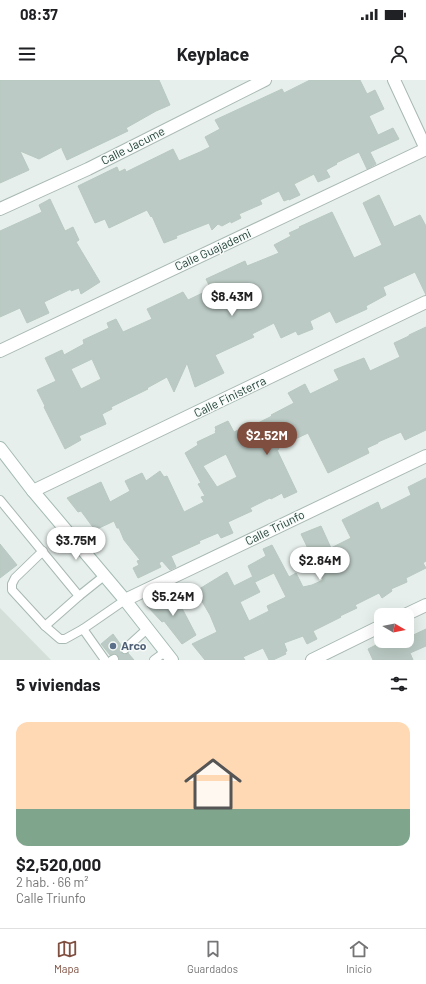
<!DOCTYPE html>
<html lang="es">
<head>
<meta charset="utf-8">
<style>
	:root { --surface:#fff; --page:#f2f2f2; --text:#202124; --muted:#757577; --line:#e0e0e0; --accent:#7f4e3f }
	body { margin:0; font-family:Barlow,sans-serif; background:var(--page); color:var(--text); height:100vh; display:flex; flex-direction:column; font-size:15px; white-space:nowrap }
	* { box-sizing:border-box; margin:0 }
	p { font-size:13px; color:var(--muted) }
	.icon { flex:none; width:22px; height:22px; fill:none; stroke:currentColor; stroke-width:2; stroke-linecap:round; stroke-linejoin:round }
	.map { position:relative; height:580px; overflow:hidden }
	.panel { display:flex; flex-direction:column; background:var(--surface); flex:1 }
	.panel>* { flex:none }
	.needle { width:26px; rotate:100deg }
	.fabs { position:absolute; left:374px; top:528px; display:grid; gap:8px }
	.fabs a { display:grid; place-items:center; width:40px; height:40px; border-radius:8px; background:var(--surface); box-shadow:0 4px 16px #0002; font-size:20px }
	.price { position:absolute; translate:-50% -34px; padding:0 9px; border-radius:14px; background:#fff; color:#222; font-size:13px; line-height:26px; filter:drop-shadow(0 1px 2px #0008) }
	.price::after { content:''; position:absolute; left:50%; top:24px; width:12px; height:9px; margin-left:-6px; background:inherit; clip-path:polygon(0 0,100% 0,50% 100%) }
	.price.current { background:var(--accent); color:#fff }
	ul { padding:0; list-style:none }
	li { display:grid; align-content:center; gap:8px; height:212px; padding:0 16px }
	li+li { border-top:1px solid var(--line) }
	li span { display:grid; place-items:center; height:124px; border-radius:12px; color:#555 }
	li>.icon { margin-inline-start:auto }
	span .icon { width:72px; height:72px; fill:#fffc; stroke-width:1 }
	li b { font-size:17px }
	h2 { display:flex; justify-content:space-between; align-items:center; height:48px; padding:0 16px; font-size:17px }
	.status { display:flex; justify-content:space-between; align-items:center; height:28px; padding:0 20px; background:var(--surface); direction:ltr }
	.status svg { height:11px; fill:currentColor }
	header { display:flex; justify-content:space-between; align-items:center; height:52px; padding:0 16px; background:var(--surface); font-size:18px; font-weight:700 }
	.menu { display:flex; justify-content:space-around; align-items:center; height:56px; border-top:1px solid var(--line); background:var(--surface); font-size:11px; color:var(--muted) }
	.menu a { display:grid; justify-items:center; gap:2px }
	.menu .current { color:var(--accent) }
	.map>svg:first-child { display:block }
</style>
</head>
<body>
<div class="status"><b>08:37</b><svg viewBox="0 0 49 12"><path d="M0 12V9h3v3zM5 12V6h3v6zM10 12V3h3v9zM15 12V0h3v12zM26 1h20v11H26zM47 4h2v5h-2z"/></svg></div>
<header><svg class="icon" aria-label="menu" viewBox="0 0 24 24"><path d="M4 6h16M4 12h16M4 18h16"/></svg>Keyplace<svg class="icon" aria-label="person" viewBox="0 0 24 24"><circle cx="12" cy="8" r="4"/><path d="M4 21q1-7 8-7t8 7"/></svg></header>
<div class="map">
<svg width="426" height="580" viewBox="0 0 426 580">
	<rect width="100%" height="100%" fill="#e6efeb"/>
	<!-- built -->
	<polygon fill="#d4dfda" points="0,528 51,580 0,580"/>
	<!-- building -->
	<g fill="#bbcac4" stroke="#b8c9c2" fill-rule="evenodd">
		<polygon points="0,0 159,0 170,25 156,31 126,48 128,51 67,80 62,69 62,67 39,79 20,71 29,90 0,103"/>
		<polygon points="310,0 360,0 367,14 375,10 384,29 369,36 378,55 393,48 399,59 370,72 376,84 367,89 359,72 336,83 337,84 326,90 330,97 318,102 314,94 294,104 300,115 289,120 289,119 284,121 279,111 260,120 262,124 239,134 241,138 231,143 231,141 222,146 218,144 212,150 209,143 176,156 177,158 164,163 152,136 151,137 147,130 109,148 105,139 95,143 78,106 117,87 119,92 125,89 126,92 173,69 179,81 200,72 210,67 205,57 220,49 215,40 282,9 284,13"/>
		<path d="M379,115L394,147L420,135L426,146V215L415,192L383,207L386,215L366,226L367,229L336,243L330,231L310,241L313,249L298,255L296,251L281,258L274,243L252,254L254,257L215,275L224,293L195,307L187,283L174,312L167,297L147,308L148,309L111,327L112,329L102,334L106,344L79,356L81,360L65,369L44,327L45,326L37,310L56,301L45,278L62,270L64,275L84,264L83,260L109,248L107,243L116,239L123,252L152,239L147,229L183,212L188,220L211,209L206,199L245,181L247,186L279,173L274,165L291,156L289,153L300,148L299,147L332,132L354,178L382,165L363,123ZM92,279L101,299L81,309L71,289Z"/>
		<polygon points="50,119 65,151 73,147 79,160 76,162 100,202 81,214 79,208 71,211 71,209 44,222 49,233 27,243 20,228 0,237 0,151 42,132 39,125"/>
		<path d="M426,247V350L405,360L401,352L378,362V363L367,368L369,373L328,393L308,353L278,367L279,369L277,370L297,412L284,418L282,413L271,419L270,418L250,428L252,431L228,442L233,453L221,458L218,453L199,461L200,463L171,476L176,487L170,490L162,481L159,483L161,487L138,498L133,488L139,485L137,481L140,480L124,460L119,448H117L114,441L95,450L81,431L78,432L67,418L101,402L110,422L130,411L125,401L142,393L146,401L160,391L164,397L167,396L184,432L204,422L201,417L205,416L198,404L201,403L185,373L198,365L197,362L216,353L215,351L216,350L215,347L228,341L234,352L249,345L250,347L272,336L271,335L294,323L288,313L305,304L310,314L339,300L334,290L364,278L370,291L400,277L394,263L409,256V255ZM226,374L237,397L217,407L203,386Z"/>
		<polygon points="426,398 426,481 423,483 426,488 406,498 407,502 391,509 392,511 382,518 379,513 355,525 357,528 340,536 341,537 313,551 317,559 307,564 303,556 284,563 287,571 285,572 286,574 273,580 269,580 263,568 243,577 245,580 205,580 192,564 217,552 210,535 196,511 227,492 234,506 252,497 260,512 240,522 249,541 269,531 267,526 286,517 274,493 255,502 248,486 266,476 263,469 272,465 289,497 296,493 303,507 312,505 323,500 301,454 321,446 331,468 351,458 342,440 378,422 381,430 411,415 408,407"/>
		<polygon points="0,464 17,485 0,498"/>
		<polygon points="174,513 196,555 182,564 164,541 162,542 147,526"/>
		<polygon points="426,549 426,566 410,573 413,580 373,580 368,569 384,561 407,561 407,558"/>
		<polygon points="113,554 121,565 120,568 121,572 124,574 128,573 134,580 119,580 119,577 117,575 114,574 110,575 101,564"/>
	</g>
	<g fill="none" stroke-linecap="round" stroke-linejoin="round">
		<defs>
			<g id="service">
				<polyline points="0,420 79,516"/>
				<polyline points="43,471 15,498 12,504 12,510 45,546 60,559 65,559 83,549"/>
				<polyline points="45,546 79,516 104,496"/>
				<polyline points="125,569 147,549"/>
				<polyline points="105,580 83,549 125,520"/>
				<polyline points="112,580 114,579"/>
				<polyline points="154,580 165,572"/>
			</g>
			<g id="minor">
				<polyline points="394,0 426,69"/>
				<polyline points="0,129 88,89 265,0"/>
				<polyline points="0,271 426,69"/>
				<polyline points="33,411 426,222"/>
				<polyline points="125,520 426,376"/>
				<polyline points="405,535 426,525"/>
				<polyline points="312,580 381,546"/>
			</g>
			<polyline id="secondary" points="0,368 33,411 125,520 172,580"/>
		</defs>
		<!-- service casing -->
		<use href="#service" stroke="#a8b8b2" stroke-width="10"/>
		<!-- minor casing -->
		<use href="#minor" stroke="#a8b8b2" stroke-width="14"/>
		<!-- secondary casing -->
		<use href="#secondary" stroke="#a4bbb3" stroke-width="14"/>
		<!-- service -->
		<use href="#service" stroke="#fff" stroke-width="8"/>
		<!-- minor -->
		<use href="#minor" stroke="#fff" stroke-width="12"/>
		<!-- secondary -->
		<use href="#secondary" stroke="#fff" stroke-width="12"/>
	</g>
	<!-- markers -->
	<circle fill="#5c6f8a" stroke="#f7fbf9" stroke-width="1.5" cx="113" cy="566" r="4"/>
	<g text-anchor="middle" stroke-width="3" stroke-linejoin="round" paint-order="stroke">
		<!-- street labels -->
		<g font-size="12" fill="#24423a" stroke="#f7fbf9">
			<text transform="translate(133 66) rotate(-27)" y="4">Calle Jacume</text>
			<text transform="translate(213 170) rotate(-25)" y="4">Calle Guajademi</text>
			<text transform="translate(230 317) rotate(-26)" y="4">Calle Finisterra</text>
			<text transform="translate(275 448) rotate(-26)" y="4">Calle Triunfo</text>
		</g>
		<!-- service labels -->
		<g font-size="12" font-weight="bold" fill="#4e5e75" stroke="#f7fbf9" text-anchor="start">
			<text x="121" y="570">Arco</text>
		</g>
	</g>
</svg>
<div class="fabs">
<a><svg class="needle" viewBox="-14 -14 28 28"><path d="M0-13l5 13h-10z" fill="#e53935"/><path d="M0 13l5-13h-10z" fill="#757577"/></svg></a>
</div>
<b class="price" style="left:232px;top:237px">$8.43M</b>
<b class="price current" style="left:267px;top:376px">$2.52M</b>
<b class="price" style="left:76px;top:481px">$3.75M</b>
<b class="price" style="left:320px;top:501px">$2.84M</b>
<b class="price" style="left:173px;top:537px">$5.24M</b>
</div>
<section class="panel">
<h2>5 viviendas<svg class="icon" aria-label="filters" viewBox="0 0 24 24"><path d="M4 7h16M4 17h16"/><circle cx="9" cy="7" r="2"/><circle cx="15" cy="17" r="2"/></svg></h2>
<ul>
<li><span style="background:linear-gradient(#ffd9b3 70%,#7fa58c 0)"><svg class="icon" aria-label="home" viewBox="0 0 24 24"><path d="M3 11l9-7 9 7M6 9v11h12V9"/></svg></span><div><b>$2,520,000</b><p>2 hab. · 66 m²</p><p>Calle Triunfo</p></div></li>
</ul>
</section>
<nav class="menu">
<a class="current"><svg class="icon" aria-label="map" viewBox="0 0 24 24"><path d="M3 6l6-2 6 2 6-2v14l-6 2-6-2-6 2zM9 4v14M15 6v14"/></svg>Mapa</a>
<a><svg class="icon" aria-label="saved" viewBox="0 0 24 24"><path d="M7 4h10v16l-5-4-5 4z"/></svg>Guardados</a>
<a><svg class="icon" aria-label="home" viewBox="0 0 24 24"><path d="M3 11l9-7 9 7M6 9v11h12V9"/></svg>Inicio</a>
</nav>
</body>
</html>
